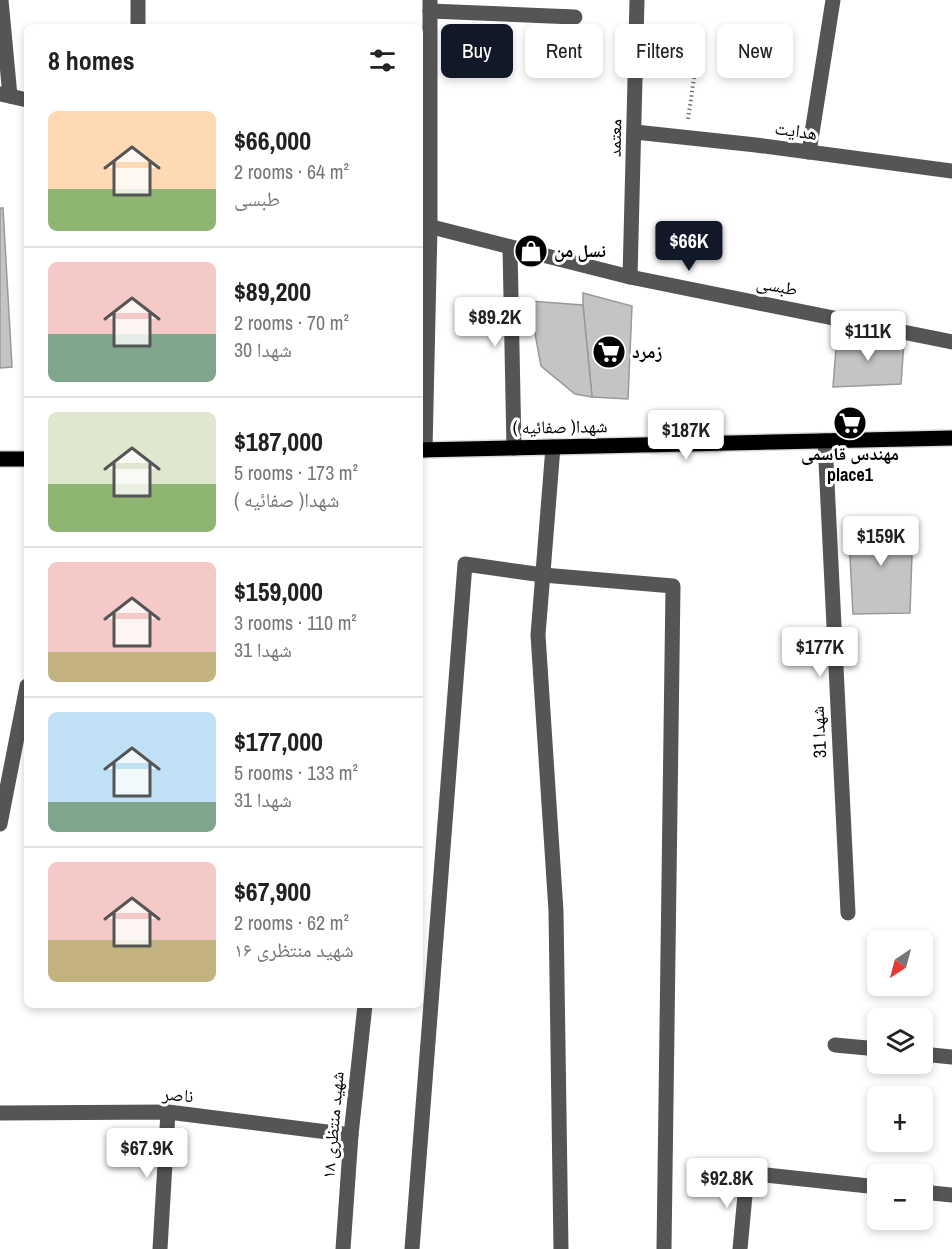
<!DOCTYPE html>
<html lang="en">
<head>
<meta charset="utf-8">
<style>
	:root { --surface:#fff; --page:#f2f2f2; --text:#222; --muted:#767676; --line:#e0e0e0; --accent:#111827 }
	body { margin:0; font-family:"Archivo Narrow","Noto Naskh Arabic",sans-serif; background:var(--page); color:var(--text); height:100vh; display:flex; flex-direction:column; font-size:22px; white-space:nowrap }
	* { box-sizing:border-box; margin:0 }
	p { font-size:20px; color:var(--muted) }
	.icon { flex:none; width:33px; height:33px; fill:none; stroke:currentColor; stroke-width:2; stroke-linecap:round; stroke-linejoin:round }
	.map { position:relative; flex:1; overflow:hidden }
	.panel { position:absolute; left:24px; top:24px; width:399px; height:984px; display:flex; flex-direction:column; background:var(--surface); border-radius:9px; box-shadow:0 3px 9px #0003 }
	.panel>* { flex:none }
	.hud { position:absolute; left:441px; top:24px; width:420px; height:54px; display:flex; gap:12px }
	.needle { width:39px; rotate:216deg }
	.fabs { position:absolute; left:867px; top:930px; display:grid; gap:12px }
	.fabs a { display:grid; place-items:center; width:66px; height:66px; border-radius:9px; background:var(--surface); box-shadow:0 3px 9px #0003; font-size:30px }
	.price { position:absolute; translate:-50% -51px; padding:0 14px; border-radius:6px; background:#fff; color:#222; font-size:20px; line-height:39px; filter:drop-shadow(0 2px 3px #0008) }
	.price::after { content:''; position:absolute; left:50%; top:36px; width:18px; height:14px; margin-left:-9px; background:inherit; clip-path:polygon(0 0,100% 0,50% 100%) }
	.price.on { background:var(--accent); color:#fff }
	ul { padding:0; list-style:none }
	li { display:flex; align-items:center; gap:18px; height:150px; padding:0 24px }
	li+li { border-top:2px solid var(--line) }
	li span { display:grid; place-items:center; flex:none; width:168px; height:120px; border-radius:9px; color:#555 }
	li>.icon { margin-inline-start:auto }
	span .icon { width:72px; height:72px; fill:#fffc; stroke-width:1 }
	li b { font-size:26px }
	h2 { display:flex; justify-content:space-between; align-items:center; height:72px; padding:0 24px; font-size:26px }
	.pill { padding:0 21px; border-radius:9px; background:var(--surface); box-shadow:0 3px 9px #0003; font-size:21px; line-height:54px }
	.pill.on { background:var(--accent); color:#fff }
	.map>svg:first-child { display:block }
</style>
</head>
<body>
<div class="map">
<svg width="952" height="1249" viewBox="0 0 952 1249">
	<rect width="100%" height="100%" fill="#fff"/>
	<!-- building -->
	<g fill="#c4c4c4" stroke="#999" stroke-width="1.5">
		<polygon points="0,208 3,208 12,367 0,368"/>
		<polygon points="583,293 632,306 628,399 592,397 583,305"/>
		<polygon points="529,301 583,305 592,397 575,394 541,366"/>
		<polygon points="837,335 904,341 901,384 833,387"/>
		<polygon points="848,520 913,524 910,613 853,614"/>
	</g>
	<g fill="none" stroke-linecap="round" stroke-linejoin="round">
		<defs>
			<g id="major">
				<polyline points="420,450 952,438"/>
				<polyline points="0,459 27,459"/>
			</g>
		</defs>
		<!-- major casing -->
		<use href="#major" stroke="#dbdbdb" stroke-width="18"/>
		<!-- path -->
		<polyline stroke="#777" stroke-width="4" stroke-dasharray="1.5 3" stroke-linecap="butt" points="688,119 698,51"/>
		<!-- minor -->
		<g stroke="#555" stroke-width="15">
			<polyline points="1,0 10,96"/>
			<polyline points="138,0 138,27"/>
			<polyline points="430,11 575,17"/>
			<polyline points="1,94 27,100"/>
			<polyline points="635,132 756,145 952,171"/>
			<polyline points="809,152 833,0"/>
			<polyline points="420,224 630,277 952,342"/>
			<polyline points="510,247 514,448"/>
			<polyline points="630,277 637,0"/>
			<polyline points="825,441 848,913"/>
			<polyline points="553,447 538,635 556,911 561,1249"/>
			<polyline points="425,450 430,227 430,0"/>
			<polyline points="0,824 27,686"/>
			<polyline points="835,1045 878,1049"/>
			<polyline points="922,1054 952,1057"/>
			<polyline points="0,1113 168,1112 351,1135"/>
			<polyline points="922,1192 952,1195"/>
			<polyline points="160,1249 168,1112"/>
			<polyline points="343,1249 351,1135 365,1005"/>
			<polyline points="412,1249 465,564 543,575 673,586 664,1249"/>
			<polyline points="740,1249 747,1173 878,1187"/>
		</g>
		<!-- major -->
		<use href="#major" stroke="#000" stroke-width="15"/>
	</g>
	<!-- icons -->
	<defs>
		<symbol id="shop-disc" viewBox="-11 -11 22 22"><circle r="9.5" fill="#000" stroke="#fff"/><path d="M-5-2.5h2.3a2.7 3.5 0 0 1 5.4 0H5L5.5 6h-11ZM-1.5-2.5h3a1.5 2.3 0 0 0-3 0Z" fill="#fff"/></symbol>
		<symbol id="supermarket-disc" viewBox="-11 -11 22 22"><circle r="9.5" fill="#000" stroke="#fff"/><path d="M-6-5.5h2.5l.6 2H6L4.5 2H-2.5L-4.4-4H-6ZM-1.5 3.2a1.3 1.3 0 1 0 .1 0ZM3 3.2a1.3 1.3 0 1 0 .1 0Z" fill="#fff"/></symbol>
	</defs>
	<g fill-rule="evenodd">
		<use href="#shop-disc" x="512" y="232" width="38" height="38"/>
		<use href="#supermarket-disc" x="590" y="333" width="38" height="38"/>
		<use href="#supermarket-disc" x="831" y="404" width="38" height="38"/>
	</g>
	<g text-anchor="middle" stroke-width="6" stroke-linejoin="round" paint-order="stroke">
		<!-- street labels -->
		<g font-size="18" fill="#000" stroke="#fff">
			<text transform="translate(796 131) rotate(8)" y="6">هدایت</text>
			<text transform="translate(615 138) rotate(-89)" y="6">معتمد</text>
			<text transform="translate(777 286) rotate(11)" y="6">طبسی</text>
			<text transform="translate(560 427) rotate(-1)" y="6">شهدا( صفائیه )</text>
			<text transform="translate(819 732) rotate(-93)" y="6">شهدا 31</text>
			<text transform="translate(178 1095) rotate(5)" y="6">ناصر</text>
			<text transform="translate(333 1125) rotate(-85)" y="6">شهید منتظری ۱۸</text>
		</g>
		<!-- poi labels -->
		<g font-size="18" font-weight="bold" fill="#000" stroke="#fff" text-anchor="start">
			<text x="554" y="257">نسل من</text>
			<text x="632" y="358">زمرد</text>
			<text x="850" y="460" text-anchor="middle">مهندس قاسمی<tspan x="850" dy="21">place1</tspan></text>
		</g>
	</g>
</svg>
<div class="fabs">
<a><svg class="needle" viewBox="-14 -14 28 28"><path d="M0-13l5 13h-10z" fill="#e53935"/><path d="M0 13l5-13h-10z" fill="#767676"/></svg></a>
<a><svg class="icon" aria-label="layers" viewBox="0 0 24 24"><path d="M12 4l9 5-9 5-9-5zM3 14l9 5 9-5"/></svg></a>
<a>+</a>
<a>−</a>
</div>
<b class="price on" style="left:689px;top:272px">$66K</b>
<b class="price" style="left:495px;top:348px">$89.2K</b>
<b class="price" style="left:868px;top:362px">$111K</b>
<b class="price" style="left:686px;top:461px">$187K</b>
<b class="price" style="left:881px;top:567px">$159K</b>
<b class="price" style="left:820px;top:678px">$177K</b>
<b class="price" style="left:147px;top:1179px">$67.9K</b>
<b class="price" style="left:727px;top:1209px">$92.8K</b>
<div class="hud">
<a class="pill on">Buy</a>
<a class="pill">Rent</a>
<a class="pill">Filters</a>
<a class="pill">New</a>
</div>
<section class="panel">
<h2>8 homes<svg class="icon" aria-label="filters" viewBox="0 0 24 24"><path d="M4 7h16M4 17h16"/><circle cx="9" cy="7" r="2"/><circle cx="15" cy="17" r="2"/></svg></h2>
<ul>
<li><span style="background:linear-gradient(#ffd9b3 65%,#8fb573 0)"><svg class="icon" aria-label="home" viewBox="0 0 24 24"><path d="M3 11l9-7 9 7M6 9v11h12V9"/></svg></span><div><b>$66,000</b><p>2 rooms · 64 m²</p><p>طبسی</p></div></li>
<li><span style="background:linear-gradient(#f6c9c9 60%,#7fa58c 0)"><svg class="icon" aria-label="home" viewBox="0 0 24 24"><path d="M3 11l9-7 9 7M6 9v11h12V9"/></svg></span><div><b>$89,200</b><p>2 rooms · 70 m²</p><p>شهدا 30</p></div></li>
<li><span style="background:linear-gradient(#dfe7d0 60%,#8fb573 0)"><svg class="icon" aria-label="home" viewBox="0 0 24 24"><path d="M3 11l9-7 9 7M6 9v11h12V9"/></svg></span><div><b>$187,000</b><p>5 rooms · 173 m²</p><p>شهدا( صفائیه )</p></div></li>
<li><span style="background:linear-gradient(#f6c9c9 75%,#c2b280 0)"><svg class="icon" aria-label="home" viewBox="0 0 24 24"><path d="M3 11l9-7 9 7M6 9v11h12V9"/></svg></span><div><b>$159,000</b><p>3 rooms · 110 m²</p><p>شهدا 31</p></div></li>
<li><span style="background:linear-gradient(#bfe0f5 75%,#7fa58c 0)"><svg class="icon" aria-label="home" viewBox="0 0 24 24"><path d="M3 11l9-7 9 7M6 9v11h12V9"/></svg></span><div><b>$177,000</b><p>5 rooms · 133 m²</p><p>شهدا 31</p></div></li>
<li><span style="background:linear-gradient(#f6c9c9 65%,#c2b280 0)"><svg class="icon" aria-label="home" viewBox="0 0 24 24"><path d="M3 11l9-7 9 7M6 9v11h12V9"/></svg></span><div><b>$67,900</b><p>2 rooms · 62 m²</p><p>شهید منتظری ۱۶</p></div></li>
</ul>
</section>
</div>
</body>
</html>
